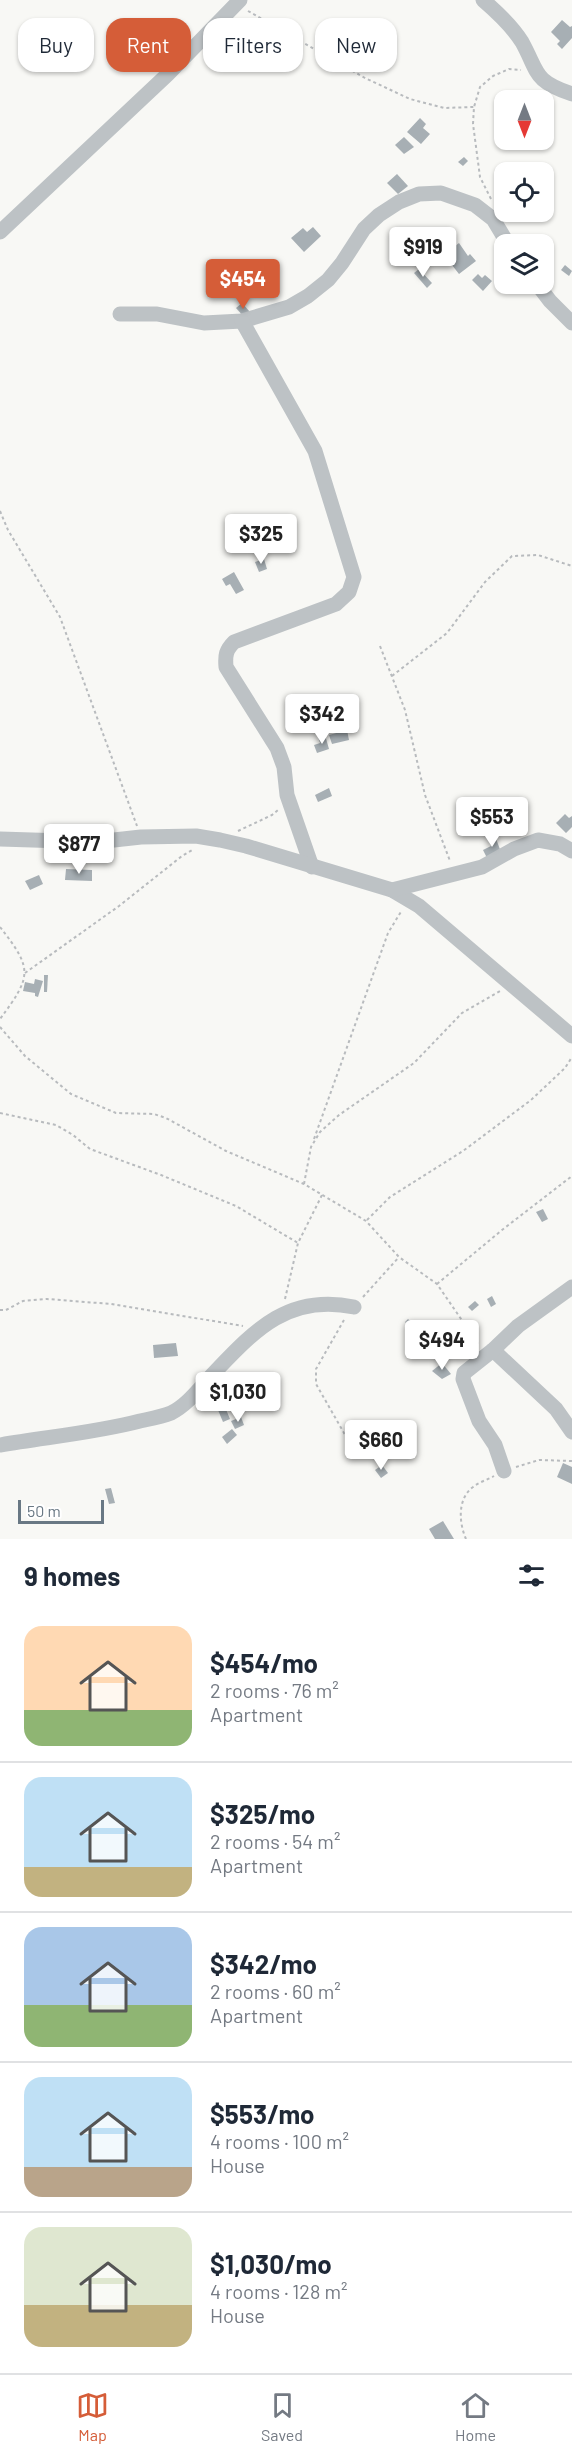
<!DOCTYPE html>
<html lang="en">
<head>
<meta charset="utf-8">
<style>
	:root { --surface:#fff; --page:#f6f6f7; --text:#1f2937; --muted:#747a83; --line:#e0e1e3; --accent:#d55d38 }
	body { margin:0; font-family:Barlow,sans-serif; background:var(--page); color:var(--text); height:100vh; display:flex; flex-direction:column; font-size:22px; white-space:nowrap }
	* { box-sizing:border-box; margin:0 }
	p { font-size:20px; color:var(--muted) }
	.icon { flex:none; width:33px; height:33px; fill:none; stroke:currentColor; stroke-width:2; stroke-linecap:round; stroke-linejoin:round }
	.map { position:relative; height:1539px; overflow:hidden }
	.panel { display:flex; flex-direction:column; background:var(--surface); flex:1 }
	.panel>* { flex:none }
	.banner { position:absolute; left:18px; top:18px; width:537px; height:54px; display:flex; gap:12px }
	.needle { width:39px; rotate:180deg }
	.fabs { position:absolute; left:494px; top:90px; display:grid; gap:12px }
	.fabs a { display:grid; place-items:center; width:60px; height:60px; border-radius:12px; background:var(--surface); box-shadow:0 2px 4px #0004; font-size:30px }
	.scale { position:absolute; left:18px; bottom:15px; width:86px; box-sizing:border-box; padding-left:6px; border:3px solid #697884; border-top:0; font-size:16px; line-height:21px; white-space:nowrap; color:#697884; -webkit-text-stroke:4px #fff; paint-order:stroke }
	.price { position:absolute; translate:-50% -51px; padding:0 14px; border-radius:6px; background:#fff; color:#222; font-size:20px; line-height:39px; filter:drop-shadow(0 2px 3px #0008) }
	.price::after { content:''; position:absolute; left:50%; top:36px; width:18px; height:14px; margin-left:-9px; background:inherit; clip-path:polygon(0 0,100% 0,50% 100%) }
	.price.on { background:var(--accent); color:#fff }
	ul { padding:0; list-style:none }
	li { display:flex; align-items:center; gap:18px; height:150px; padding:0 24px }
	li+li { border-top:2px solid var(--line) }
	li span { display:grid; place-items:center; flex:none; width:168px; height:120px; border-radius:18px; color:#555 }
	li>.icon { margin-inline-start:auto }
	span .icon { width:72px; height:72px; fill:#fffc; stroke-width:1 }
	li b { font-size:26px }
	h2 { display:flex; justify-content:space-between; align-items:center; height:72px; padding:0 24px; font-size:26px }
	.tag { padding:0 21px; border-radius:18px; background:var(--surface); box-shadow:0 2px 4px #0004; font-size:21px; line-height:54px }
	.tag.on { background:var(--accent); color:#fff }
	.dock { display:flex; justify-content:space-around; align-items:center; height:84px; border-top:2px solid var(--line); background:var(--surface); font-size:16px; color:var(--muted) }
	.dock a { display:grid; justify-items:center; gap:3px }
	.dock .on { color:var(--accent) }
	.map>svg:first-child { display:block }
</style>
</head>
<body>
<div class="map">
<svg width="572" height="1539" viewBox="0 0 572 1539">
	<rect width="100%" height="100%" fill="#f8f8f5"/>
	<!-- building -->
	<g fill="#a7afb4">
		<polygon points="562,20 570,27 572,26 572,38 562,49 557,44 560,41 551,32"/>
		<polygon points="361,42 363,46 358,49 361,53 359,55 361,59 360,60 354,53 350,56 347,52"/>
		<polygon points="420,118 426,124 423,128 430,134 421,144 407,132"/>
		<polygon points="404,137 414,147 404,154 395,145"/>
		<polygon points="464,157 468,161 463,166 458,162"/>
		<polygon points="397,174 408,186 398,194 387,183"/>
		<polygon points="313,227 321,236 304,252 291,238 303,228 307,232"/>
		<polygon points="459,243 468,256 470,254 476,261 459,274 441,251 451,244 454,247"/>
		<polygon points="565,265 572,271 569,276 561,270"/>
		<polygon points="419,269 432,283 427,288 414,273"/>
		<polygon points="478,274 482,278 485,275 492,281 483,291 472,280"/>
		<polygon points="242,303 250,312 244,317 236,308"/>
		<polygon points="240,534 247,543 244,545 247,550 241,553 238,548 232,551 228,543"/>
		<polygon points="264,559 267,569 259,572 255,562"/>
		<polygon points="234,572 244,590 236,594 230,584 226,586 222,579"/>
		<polygon points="345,709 352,722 345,725 339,712"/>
		<polygon points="347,730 349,740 332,744 329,735"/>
		<polygon points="325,735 329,749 317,753 314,745 320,743 318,737"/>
		<polygon points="329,788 332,796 318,802 315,795"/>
		<polygon points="565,814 569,818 572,816 572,827 566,833 556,823"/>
		<polygon points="495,836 501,852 487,858 483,850 491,846 488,839"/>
		<polygon points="66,869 92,870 92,881 65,880"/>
		<polygon points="39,875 43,884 30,890 25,881"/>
		<polygon points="44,975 48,975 47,992 44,992"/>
		<polygon points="35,979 43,981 38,997 35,996 35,993 23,991 25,982 34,984"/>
		<polygon points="543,1209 548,1219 542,1222 536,1212"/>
		<polygon points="492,1296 496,1304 491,1307 487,1299"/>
		<polygon points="475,1301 479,1305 472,1311 468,1307"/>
		<polygon points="408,1319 416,1326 409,1334 405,1330 409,1326 405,1322"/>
		<polygon points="176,1343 178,1356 154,1358 153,1345"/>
		<polygon points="442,1363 451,1374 442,1379 432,1371"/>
		<polygon points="225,1407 230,1419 223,1422 218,1410"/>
		<polygon points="241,1417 244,1425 235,1429 231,1421"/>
		<polygon points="232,1429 237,1435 227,1444 222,1437"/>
		<polygon points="563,1463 572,1467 572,1484 557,1477"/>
		<polygon points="382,1465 388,1473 381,1478 375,1470"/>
		<polygon points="111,1488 115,1503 109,1504 105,1489"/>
		<polygon points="443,1521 454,1539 435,1539 429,1529"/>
	</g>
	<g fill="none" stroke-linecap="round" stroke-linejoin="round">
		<!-- path -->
		<g stroke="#b8bbbe" stroke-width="2" stroke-dasharray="3 3" stroke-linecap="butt">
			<polyline points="248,11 365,78 410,99 444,108 474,107"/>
			<polyline points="491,199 480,177 473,124 474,107 480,87 493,76 509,69 521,70"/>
			<polyline points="0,511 8,530 60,617 137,826"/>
			<polyline points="380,646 405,710 425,795 450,861"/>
			<polyline points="392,676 447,633 485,582 512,556 538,555 572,566"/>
			<polyline points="238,831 272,815 278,810"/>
			<path d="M0,927C33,969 32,976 0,1019"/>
			<polyline points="25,973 119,906 182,856 194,849"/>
			<polyline points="0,1027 25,1056 71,1094 116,1113 154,1114 166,1118 226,1151 304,1184 366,1221 399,1257 437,1284 479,1345"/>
			<polyline points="0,1113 56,1125 73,1135 90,1149 161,1175 236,1206 298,1243"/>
			<polyline points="314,1139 388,933 402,910"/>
			<polyline points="304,1184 311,1147 320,1132 339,1115 414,1063 462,1013 500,991"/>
			<polyline points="367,1220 390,1197 463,1151 531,1100 565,1068 572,1057"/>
			<polyline points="437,1284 502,1230 572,1176"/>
			<polyline points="363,1297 399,1257"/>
			<polyline points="285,1299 298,1243 322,1195"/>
			<polyline points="0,1310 6,1310 23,1301 47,1299 111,1304 243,1326"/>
			<polyline points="344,1320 316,1369 316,1384 352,1447"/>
			<polyline points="516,1467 539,1460 572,1461"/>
			<path d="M466,1539C459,1523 457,1499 473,1487C479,1482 487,1480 494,1476"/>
		</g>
		<!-- minor -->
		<g stroke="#bdc2c5" stroke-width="15">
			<path d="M483,0C497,12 512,26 522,42C539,73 533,81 572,94"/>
			<polyline points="0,232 168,74 240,0"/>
			<polyline points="537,284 550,301 572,323"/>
			<polyline points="120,314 157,314 204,323 242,321 289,307 308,296 328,280 342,263 364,229 379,215 399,202 419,194 441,193 475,205 493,219 508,244"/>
			<path d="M242,321L315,451L354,577L349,592L336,604L234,642C226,650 225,655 226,667L277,748L284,767L287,795L312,867"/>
			<polyline points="0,839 96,842 141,837 196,836 220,840 246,846 392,890 419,906 572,1036"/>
			<polyline points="392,890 482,867 514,849 538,840 560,844 572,851"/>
			<polyline points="493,1350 556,1409 572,1432"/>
			<path d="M0,1445C46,1437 94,1433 140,1421C149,1419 161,1417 171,1413C187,1405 198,1390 211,1376C253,1332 287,1293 354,1307"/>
			<polyline points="504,1471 495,1445 479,1421 463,1379 464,1373 493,1350 518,1326 572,1287"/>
		</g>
	</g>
</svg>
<div class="fabs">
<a><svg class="needle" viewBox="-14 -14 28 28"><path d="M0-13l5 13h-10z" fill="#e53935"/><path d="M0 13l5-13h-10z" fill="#747a83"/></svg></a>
<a><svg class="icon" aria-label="locate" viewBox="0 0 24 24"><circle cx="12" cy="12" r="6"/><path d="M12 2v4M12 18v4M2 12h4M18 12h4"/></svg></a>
<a><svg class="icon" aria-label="layers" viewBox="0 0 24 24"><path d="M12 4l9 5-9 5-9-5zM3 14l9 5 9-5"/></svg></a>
</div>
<div class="scale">50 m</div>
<b class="price" style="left:423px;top:278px">$919</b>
<b class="price on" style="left:243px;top:310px">$454</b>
<b class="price" style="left:261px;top:565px">$325</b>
<b class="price" style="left:322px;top:745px">$342</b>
<b class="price" style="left:492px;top:848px">$553</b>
<b class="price" style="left:79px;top:875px">$877</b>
<b class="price" style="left:442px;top:1371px">$494</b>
<b class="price" style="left:238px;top:1423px">$1,030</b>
<b class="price" style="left:381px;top:1471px">$660</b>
<div class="banner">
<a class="tag">Buy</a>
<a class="tag on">Rent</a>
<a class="tag">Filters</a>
<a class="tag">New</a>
</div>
</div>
<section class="panel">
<h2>9 homes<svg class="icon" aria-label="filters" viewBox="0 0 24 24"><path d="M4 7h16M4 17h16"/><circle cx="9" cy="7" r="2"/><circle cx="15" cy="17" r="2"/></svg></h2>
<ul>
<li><span style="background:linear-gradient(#ffd9b3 70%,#8fb573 0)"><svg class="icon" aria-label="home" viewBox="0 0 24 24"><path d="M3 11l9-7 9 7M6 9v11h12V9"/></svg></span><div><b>$454/mo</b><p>2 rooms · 76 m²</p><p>Apartment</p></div></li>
<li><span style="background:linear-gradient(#bfe0f5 75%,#c2b280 0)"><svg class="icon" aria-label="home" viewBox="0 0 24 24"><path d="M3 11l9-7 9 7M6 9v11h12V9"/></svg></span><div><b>$325/mo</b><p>2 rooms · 54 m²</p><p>Apartment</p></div></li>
<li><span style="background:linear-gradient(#a9c7e8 65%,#8fb573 0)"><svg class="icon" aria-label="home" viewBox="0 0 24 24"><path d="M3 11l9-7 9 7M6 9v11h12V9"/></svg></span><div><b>$342/mo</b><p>2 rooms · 60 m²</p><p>Apartment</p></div></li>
<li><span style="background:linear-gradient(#bfe0f5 75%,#b9a48a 0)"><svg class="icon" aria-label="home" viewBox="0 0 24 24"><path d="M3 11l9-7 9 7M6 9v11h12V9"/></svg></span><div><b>$553/mo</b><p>4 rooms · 100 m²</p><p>House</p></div></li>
<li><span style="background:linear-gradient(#dfe7d0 65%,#c2b280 0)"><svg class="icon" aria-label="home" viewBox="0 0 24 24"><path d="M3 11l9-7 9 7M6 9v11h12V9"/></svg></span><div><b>$1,030/mo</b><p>4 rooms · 128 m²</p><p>House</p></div></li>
</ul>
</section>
<nav class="dock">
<a class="on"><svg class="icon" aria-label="map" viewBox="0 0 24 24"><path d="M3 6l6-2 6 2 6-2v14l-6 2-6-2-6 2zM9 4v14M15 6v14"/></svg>Map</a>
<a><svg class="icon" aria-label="saved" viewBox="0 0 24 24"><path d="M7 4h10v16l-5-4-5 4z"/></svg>Saved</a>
<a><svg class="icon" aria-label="home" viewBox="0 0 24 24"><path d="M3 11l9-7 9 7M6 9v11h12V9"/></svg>Home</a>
</nav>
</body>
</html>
